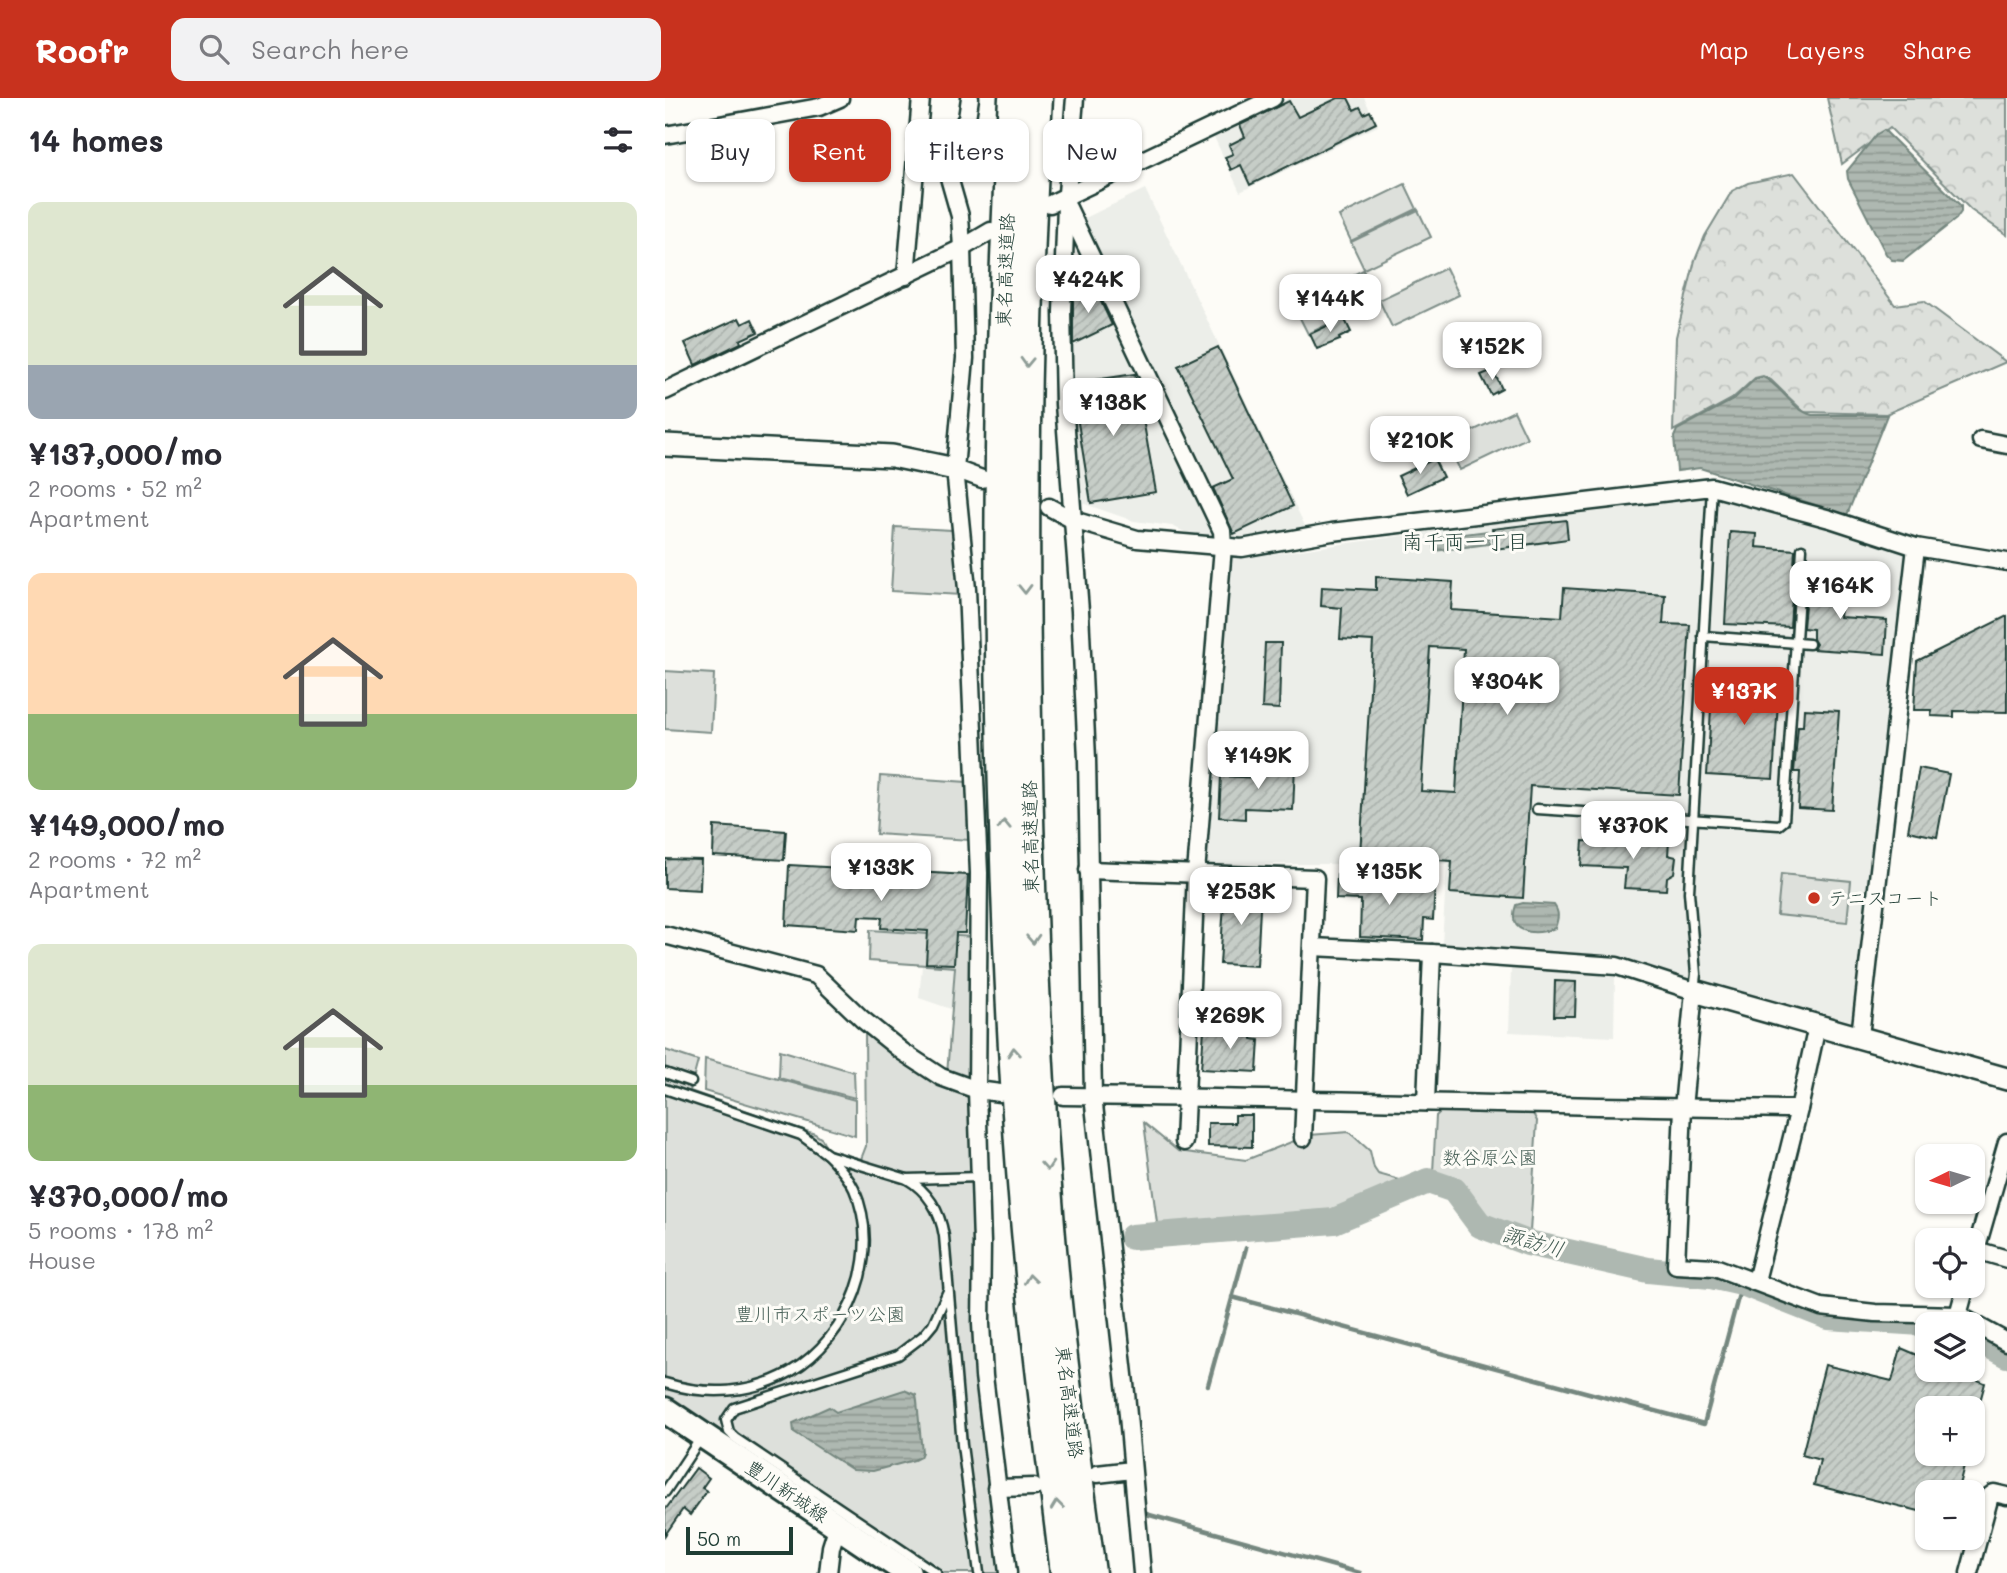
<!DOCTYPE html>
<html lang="en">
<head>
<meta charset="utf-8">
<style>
	:root { --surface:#fff; --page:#f2f2f3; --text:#2b2b33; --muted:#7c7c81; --accent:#c8321e }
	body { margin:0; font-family:Mali,"Klee One",sans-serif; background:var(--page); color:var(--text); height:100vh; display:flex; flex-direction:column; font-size:26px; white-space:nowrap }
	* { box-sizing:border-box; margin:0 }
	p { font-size:23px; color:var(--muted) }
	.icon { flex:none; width:38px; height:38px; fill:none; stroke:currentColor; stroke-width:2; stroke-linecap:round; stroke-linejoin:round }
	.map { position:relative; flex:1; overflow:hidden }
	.drawer { display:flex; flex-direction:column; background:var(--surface); width:665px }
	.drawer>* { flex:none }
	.top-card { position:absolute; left:21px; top:21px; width:665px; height:63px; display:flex; gap:14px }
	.needle { width:46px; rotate:265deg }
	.fabs { position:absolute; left:1250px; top:1046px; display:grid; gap:14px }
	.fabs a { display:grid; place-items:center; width:70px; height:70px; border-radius:14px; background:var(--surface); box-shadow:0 2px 5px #0004; font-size:35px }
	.scale { position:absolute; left:21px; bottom:18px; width:107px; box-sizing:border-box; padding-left:7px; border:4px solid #1f3d34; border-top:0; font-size:19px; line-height:24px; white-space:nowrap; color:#1f3d34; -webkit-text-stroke:5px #fdfcf7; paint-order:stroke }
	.price { position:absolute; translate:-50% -60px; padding:0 16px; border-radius:14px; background:#fff; color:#222; font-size:23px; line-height:46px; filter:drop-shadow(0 2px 4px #0008) }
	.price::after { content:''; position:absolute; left:50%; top:42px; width:21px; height:16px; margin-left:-10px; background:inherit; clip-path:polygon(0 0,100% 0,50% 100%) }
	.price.on { background:var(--accent); color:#fff }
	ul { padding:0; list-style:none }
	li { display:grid; align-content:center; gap:14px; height:371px; padding:0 28px }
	li span { display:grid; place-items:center; height:217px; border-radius:14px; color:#555 }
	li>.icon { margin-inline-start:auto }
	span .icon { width:126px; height:126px; fill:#fffc; stroke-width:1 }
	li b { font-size:30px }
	h2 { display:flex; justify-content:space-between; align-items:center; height:84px; padding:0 28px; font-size:30px }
	.tag { padding:0 24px; border-radius:14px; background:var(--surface); box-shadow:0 2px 5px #0004; font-size:24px; line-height:63px }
	.tag.on { background:var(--accent); color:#fff }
	header { display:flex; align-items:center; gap:42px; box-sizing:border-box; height:98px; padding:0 35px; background:var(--accent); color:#fff }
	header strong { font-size:33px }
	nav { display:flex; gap:38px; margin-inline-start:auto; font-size:24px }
	.search { width:490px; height:63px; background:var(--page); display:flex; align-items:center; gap:18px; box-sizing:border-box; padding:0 24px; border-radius:14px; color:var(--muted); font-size:26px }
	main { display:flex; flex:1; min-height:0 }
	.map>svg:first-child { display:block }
</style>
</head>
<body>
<header>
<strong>Roofr</strong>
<div class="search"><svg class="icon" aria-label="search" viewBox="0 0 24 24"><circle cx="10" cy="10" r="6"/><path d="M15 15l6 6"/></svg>Search here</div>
<nav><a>Map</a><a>Layers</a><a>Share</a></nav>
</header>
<main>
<section class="drawer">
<h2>14 homes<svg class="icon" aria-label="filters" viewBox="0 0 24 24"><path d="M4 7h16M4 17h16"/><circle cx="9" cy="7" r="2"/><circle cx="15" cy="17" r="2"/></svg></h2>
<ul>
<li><span style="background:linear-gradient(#dfe7d0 75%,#9aa5b1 0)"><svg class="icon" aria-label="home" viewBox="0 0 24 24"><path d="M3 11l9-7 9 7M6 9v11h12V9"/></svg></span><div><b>¥137,000/mo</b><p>2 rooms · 52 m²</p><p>Apartment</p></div></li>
<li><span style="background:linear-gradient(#ffd9b3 65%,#8fb573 0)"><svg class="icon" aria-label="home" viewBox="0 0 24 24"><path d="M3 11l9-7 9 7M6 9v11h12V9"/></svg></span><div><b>¥149,000/mo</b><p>2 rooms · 72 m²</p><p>Apartment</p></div></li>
<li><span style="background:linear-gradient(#dfe7d0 65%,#8fb573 0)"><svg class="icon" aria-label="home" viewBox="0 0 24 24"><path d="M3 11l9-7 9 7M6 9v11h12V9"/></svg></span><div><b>¥370,000/mo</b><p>5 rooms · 178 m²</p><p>House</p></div></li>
</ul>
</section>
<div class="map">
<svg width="1342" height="1475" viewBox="0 0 1342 1475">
	<defs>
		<pattern id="forest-crowns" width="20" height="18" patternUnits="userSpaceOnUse" patternTransform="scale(1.75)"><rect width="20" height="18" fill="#dde0db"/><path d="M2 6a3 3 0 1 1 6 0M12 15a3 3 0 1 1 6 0" fill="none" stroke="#bdc1bd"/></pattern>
		<pattern id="water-rules" width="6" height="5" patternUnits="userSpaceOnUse" patternTransform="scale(1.75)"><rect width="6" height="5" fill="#aeb8b1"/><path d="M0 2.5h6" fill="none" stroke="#8d9791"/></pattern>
		<pattern id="building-hatch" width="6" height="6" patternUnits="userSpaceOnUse" patternTransform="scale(1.75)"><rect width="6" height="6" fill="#c6cdc7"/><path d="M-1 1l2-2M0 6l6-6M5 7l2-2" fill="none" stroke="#aab1ac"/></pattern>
	</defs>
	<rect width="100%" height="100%" fill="#fdfcf7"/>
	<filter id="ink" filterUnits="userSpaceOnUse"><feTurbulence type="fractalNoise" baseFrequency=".0143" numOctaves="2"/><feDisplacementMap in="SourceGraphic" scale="14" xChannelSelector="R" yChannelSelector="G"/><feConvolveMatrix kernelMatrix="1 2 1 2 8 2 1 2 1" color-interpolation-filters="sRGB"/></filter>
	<g filter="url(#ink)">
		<!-- built -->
		<g fill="#eceee9">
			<polygon points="624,0 699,0 713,28 575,94 548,37"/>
			<polygon points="480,91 641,430 577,443 567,440 416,122"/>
			<polygon points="450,226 551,435 547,438 522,435 507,428 469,423 414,404 402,249"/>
			<polygon points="1035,396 1050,396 1247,452 1191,918 1186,923 1049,886 1020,884 781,852 777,846 782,766 543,766 541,760 564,460 585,459"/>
			<polygon points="257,868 289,870 286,911 254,900"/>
			<polygon points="846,870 950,879 949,939 844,934"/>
		</g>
		<!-- green -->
		<g fill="#dde0db" stroke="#7e8e88" stroke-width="2">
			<polygon points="740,86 752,111 686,143 674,118"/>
			<polygon points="753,112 766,139 699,171 686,144"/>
			<polygon points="781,170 794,197 727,229 714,202"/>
			<polygon points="698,172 712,202 643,236 628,206"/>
			<polygon points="849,313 862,340 795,372 782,345"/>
			<polygon points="230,429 287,432 296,497 226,493"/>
			<polygon points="0,573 49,576 46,634 0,631"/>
			<polygon points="215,678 302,684 305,742 211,736"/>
			<polygon points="1116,776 1186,783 1182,824 1112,817"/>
			<polygon points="205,832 308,839 306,985 282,977 290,869 204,863"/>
			<polygon points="200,933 304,997 306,1002 311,1274 335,1475 256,1475 0,1303 0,952 33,963 25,993 150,1036 157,1041 162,1051 196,1061 201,1048"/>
			<polygon points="115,952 189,974 190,1000 114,980"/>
			<polygon points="40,961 190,1002 190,1038 39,993"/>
			<polygon points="776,1013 867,1014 872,1023 865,1134 860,1138 823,1122 813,1114 793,1090 771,1081 768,1074 771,1018"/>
			<polygon points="479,1025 513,1053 581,1062 644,1037 684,1034 705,1053 709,1070 713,1076 742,1084 660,1118 493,1133"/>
		</g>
		<!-- forest -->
		<g fill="url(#forest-crowns)" stroke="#7e8e88" stroke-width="2">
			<polygon points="1162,0 1342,0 1342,137 1306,112 1225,30 1177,66"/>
			<polygon points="1129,75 1230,207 1259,203 1341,264 1221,316 1139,314 1106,282 1098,278 1090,280 1067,301 1008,333 1011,239 1030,162 1040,138 1067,93 1083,85"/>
		</g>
		<!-- water -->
		<g fill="url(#water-rules)" stroke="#75877f" stroke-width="2">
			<polygon points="1219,32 1296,108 1296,114 1291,121 1238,163 1227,162 1221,156 1183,81 1182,73 1212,36"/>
			<path d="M1098,279C1117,288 1126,311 1147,317H1222L1182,417L1035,370L1012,373L1009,339L1012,332L1068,302L1090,281Z"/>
			<polygon points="822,433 824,446 770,453 768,440"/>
			<path d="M858,805L889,807C895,815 893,821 890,830C869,838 841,836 851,807Z"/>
			<polygon points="239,1292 251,1297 252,1303 257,1354 255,1359 249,1362 208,1373 188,1372 129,1334 128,1325 164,1309 171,1314"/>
		</g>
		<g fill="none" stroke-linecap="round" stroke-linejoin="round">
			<!-- stream -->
			<g stroke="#75877f" stroke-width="4.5">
				<polyline points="567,1199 1039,1326 1077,1185"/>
				<polyline points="543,1287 581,1150"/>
				<polyline points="481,1416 695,1475"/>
			</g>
			<!-- river -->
			<g stroke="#aeb8b1" stroke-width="26">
				<polyline points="467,1139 669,1123 763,1083 789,1092 815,1127 863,1145 983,1172 1046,1178 1077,1185 1163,1219 1288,1227"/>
				<polyline points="1307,1238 1342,1257"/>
			</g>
		</g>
		<!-- building -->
		<g fill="url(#building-hatch)" stroke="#1f3d34" stroke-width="2" fill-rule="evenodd">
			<polygon points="673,0 683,0 689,12 695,9 699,16 705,13 711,25 585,87 576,67 566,72 560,59 568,56 564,47 580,39 575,27 624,3 633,19"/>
			<polygon points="429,189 447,227 408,246 408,199"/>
			<polygon points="74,220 77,226 87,221 93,234 75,242 76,245 30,267 20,245"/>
			<polygon points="679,220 686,234 674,240 675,242 652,251 645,236"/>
			<polygon points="553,249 628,408 569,436 548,390 568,381 513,268"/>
			<polygon points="828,272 837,291 826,297 816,277"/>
			<polygon points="470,276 491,394 426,405 409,300 409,285"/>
			<polygon points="769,361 778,379 742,396 733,378"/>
			<polygon points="901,422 903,441 830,451 827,431"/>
			<polygon points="1065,434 1092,436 1091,449 1130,452 1125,529 1060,526"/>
			<polygon points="1155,473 1180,475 1175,519 1222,522 1220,556 1148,551 1151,546 1148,541 1148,531 1138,530 1141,495 1153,496"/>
			<path d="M711,479L788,484L786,512L897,519L899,490L1000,497L998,526L1025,527L1014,697L865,688L858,800L785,795L787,763L695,757L708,543L675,541L677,510L656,508L657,489L711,492ZM765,549L799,551L791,695L756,693Z"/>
			<polygon points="1342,518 1342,614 1289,613 1289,619 1266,618 1267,612 1249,612 1252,563"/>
			<polygon points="600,545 616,545 614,611 597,610"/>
			<polygon points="1048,578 1122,583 1120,604 1113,604 1108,681 1042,677"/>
			<polygon points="1139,611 1174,613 1167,712 1133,710 1135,674 1129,674 1133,628 1138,628"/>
			<polygon points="595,665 630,667 628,712 580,710 580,721 554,719 556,678 594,680"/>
			<polygon points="1254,670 1284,676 1272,739 1243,733"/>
			<polygon points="49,728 121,733 119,762 48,758"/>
			<polygon points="962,741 1004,744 1003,757 1011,759 1009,775 1002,779 1001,792 959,790 961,770 916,768 918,743 962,745"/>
			<polygon points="0,761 36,762 35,792 0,790"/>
			<polygon points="124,767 303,777 300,835 291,835 289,866 261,865 263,833 216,830 217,819 194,818 193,832 121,827"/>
			<polygon points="672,776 697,777 697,784 770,787 768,822 759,821 758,842 695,839 696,802 671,801"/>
			<polygon points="560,790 596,792 592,868 555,866"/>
			<polygon points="890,883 911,884 910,918 889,918"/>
			<polygon points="539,932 587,935 587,941 594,942 592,974 536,971"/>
			<polygon points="570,1017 587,1017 587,1049 543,1048 543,1025 570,1025"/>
			<polygon points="1236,1250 1262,1261 1262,1272 1289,1272 1320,1285 1313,1311 1262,1311 1262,1356 1302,1356 1292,1395 1262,1395 1262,1415 1149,1387 1155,1362 1137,1357 1160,1267 1227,1283"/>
			<polygon points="31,1370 44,1380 37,1390 42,1393 25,1417 18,1411 0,1437 0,1412"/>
		</g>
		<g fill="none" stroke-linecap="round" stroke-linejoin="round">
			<defs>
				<g id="lane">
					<polyline points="1038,538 1144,546"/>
					<polyline points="872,711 1114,727 1119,723 1137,451"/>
					<polyline points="1029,892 1031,876 1024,794 1047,389"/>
					<polyline points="0,975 26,984"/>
					<polyline points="0,991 136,1037 163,1057 242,1081 316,1079"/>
					<path d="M242,1081C264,1094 275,1113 279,1138L297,1347L314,1475"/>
					<path d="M0,1285C42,1298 86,1296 125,1274C185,1239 218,1156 189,1091C183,1078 173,1068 163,1057"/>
					<polyline points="0,1394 35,1341"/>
					<polyline points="271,1475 70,1340 64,1334 61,1322 69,1310 233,1257 258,1238 268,1226 283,1193"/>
				</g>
				<g id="street">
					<polyline points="305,0 302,20 291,39 286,53 283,76 295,118 297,150 300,260 290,371 302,491 314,775 312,992 317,1145 316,1226 319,1278 343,1475"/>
					<polyline points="410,0 401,107 397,214 399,306 415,513 422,661 428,998 461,1295 477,1475"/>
					<polyline points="0,37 154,9 175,0"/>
					<polyline points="385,106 608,0"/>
					<polyline points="403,110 557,433 558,449 531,775 519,1044"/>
					<polyline points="241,178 256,0"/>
					<polyline points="0,293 297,150 326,133"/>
					<polyline points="1316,342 1342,347"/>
					<polyline points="290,371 317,381"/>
					<polyline points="384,409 408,422 472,441 577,450 667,434 1047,389 1165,421 1251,449 1342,464"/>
					<polyline points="423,772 650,780 638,1040"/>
					<polyline points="0,837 151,877 197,921 238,954 276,979 312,992 335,995"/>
					<polyline points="648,849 767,855 952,868 1029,893 1018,1010 1011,1167 1050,1169 1156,1209 1210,1215 1293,1217 1342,1244"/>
					<polyline points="1195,938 1251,449"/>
					<path d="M398,998C644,1000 889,1009 1134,1011"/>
					<polyline points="761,1004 767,855"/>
					<polyline points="1311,1152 1342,1161"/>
					<polyline points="1307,1166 1342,1044"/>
					<polyline points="1091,1183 1134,1011 1152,928"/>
					<polyline points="1293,1217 1301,1188"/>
					<polyline points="432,1376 467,1372"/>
					<polyline points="331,1390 369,1389"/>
					<polyline points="163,1475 166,1449 173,1427"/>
					<polyline points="1304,1475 1325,1398 1329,1395 1342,1398"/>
				</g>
				<g id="secondary">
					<polyline points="0,347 227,358 290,371"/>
					<polyline points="1029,893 1342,981"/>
				</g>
				<polyline id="primary" points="0,1312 243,1475"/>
				<g id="highway">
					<path d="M348,0C333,242 331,485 339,728C343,873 350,1020 364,1165C373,1269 388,1372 400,1475"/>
					<path d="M373,0C360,208 358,416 362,624C365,814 373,1005 391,1195C400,1288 414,1382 426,1475"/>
				</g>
			</defs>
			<!-- lane casing -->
			<use href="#lane" stroke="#1f3d34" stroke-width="13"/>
			<!-- street casing -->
			<use href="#street" stroke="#1f3d34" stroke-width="21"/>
			<!-- secondary casing -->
			<use href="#secondary" stroke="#1f3d34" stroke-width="26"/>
			<!-- primary casing -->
			<use href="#primary" stroke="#1f3d34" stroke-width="30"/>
			<!-- highway casing -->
			<use href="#highway" stroke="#1f3d34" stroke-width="33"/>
			<!-- lane -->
			<use href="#lane" stroke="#fdfcf7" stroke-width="8"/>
			<!-- street -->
			<use href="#street" stroke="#fdfcf7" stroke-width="16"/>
			<!-- secondary -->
			<use href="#secondary" stroke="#fdfcf7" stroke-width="21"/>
			<!-- primary -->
			<use href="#primary" stroke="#fdfcf7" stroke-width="24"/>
			<!-- highway -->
			<use href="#highway" stroke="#fdfcf7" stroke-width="28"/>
		</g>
		<!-- one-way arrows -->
		<defs><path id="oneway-chevron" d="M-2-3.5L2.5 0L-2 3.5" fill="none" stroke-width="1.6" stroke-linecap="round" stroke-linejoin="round" transform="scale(1.75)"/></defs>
		<g stroke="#8e9c96">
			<use href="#oneway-chevron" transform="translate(362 264) rotate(92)"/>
			<use href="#oneway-chevron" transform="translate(360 491) rotate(89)"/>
			<use href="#oneway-chevron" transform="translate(339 727) rotate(-92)"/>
			<use href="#oneway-chevron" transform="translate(368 841) rotate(87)"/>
			<use href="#oneway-chevron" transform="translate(349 954) rotate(-94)"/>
			<use href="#oneway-chevron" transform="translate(382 1068) rotate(86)"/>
			<use href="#oneway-chevron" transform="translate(365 1181) rotate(-97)"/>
			<use href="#oneway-chevron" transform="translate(392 1407) rotate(-97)"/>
		</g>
	</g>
	<!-- markers -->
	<circle fill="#c8321e" stroke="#fdfcf7" stroke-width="2.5" cx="1149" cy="800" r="7"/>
	<g text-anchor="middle" stroke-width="6" stroke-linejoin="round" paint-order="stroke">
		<!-- street labels -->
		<g font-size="19" fill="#1f3d34" stroke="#fdfcf7">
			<text transform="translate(340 172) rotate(-88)" y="7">東名高速道路</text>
			<text transform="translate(365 739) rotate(-91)" y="7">東名高速道路</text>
			<text transform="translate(405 1304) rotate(83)" y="7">東名高速道路</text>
			<text transform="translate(122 1393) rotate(34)" y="7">豊川新城線</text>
		</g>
		<!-- poi labels -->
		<g font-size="19" fill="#1f3d34" stroke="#fdfcf7" text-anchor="start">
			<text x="1163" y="807">テニスコート</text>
		</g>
		<!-- park labels -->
		<g font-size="19" fill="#455e55" stroke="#fdfcf7">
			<text x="825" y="1066">数谷原公園</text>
			<text x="155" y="1223">豊川市スポーツ公園</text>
		</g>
		<!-- neighbourhood labels -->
		<g font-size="21" fill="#1f3d34" stroke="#fdfcf7">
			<text x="800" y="451">南千両一丁目</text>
		</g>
		<!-- water labels -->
		<g font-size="21" font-style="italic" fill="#435c53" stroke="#fdfcf7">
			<text transform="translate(868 1144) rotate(16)" y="7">諏訪川</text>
		</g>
	</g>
</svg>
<div class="fabs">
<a><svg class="needle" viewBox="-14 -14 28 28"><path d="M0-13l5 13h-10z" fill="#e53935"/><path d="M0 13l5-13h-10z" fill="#7c7c81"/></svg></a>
<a><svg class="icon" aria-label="locate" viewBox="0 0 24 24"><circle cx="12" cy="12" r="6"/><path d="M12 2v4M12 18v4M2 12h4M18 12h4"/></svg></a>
<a><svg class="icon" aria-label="layers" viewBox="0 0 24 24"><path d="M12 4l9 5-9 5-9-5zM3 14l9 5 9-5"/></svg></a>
<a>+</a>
<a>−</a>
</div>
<div class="scale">50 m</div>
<b class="price" style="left:423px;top:217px">¥424K</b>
<b class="price" style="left:665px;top:236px">¥144K</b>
<b class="price" style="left:827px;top:284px">¥152K</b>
<b class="price" style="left:448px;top:340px">¥138K</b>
<b class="price" style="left:755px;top:378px">¥210K</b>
<b class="price" style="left:1175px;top:523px">¥164K</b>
<b class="price" style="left:842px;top:619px">¥304K</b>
<b class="price on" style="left:1079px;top:629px">¥137K</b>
<b class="price" style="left:593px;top:693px">¥149K</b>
<b class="price" style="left:968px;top:763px">¥370K</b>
<b class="price" style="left:216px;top:805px">¥133K</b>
<b class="price" style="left:724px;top:809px">¥135K</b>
<b class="price" style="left:576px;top:829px">¥253K</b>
<b class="price" style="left:565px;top:953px">¥269K</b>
<div class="top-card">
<a class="tag">Buy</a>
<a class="tag on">Rent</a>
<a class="tag">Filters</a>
<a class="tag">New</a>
</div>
</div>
</main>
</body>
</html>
